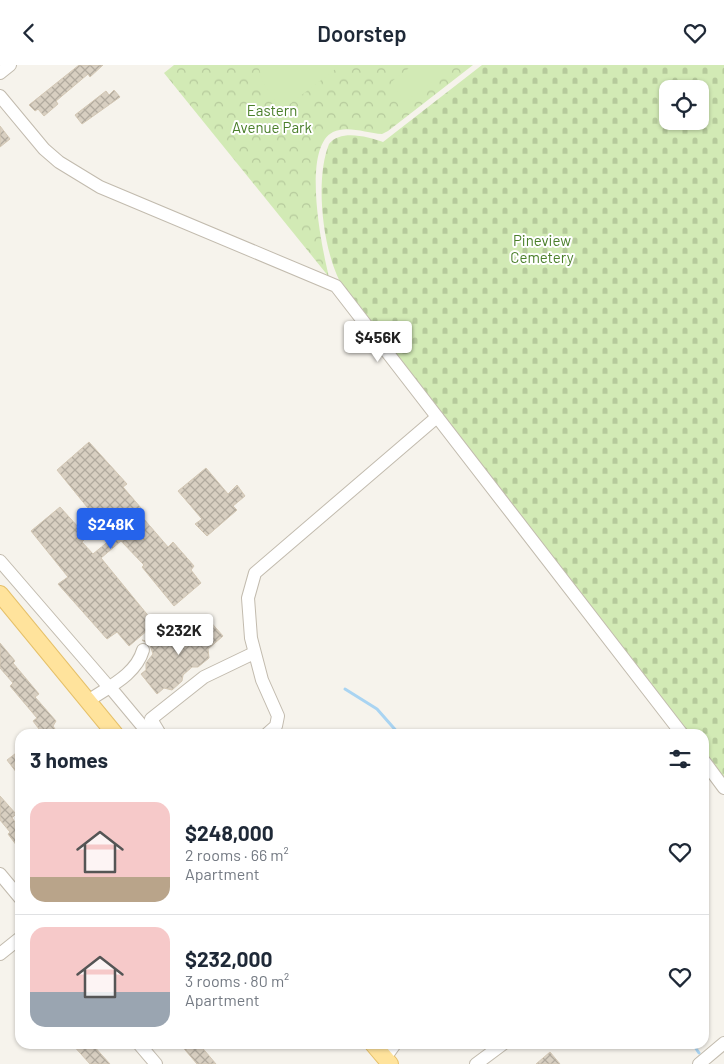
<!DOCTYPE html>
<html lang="en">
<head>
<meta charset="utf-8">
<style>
	:root { --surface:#fff; --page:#f2f2f3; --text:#1f2937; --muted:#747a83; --line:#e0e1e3; --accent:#2563eb }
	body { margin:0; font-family:Barlow,sans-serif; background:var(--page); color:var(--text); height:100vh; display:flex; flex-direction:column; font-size:19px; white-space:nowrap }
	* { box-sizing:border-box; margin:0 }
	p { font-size:16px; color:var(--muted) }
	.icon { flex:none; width:28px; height:28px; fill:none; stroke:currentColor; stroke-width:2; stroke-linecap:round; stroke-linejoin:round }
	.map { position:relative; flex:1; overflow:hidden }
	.details { position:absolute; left:15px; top:664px; width:694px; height:320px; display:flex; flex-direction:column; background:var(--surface); border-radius:15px; box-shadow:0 1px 4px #0004 }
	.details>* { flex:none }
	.controls { position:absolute; left:659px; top:15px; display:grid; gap:10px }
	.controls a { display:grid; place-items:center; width:50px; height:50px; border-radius:10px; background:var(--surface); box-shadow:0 1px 4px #0004; font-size:25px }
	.price { position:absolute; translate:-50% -42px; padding:0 11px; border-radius:5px; background:#fff; color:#222; font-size:16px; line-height:32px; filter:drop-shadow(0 1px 2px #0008) }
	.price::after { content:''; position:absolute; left:50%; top:30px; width:15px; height:11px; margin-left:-8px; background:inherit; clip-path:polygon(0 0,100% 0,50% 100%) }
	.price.selected { background:var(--accent); color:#fff }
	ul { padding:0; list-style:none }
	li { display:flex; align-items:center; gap:15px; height:125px; padding:0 15px }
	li+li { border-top:1px solid var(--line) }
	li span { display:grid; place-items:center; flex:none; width:140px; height:100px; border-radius:15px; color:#555 }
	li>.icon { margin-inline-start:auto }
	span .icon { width:60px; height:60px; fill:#fffc; stroke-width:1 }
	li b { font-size:21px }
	h2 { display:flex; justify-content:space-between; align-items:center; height:60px; padding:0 15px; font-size:21px }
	header { display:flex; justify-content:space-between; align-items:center; height:65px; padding:0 15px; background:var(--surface); font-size:22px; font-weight:600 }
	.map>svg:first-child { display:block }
</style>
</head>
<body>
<header><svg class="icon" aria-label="back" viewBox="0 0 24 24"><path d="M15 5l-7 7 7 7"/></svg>Doorstep<svg class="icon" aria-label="heart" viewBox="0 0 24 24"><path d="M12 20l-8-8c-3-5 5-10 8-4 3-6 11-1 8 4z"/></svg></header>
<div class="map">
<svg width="724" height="999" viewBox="0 0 724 999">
	<defs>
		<pattern id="cemetery-stones" width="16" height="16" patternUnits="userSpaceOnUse" patternTransform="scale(1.25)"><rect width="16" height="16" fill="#d2eab5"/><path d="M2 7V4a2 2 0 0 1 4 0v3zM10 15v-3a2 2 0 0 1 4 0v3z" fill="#b6ca9c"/></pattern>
		<pattern id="park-crowns" width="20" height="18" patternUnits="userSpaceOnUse" patternTransform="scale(1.25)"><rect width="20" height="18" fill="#d2eab5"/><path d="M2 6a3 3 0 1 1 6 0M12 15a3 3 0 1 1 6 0" fill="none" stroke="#b6ca9c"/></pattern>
		<pattern id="building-cross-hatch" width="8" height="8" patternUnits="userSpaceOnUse" patternTransform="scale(1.25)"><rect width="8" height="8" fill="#d8cfc1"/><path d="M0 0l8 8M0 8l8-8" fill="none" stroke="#b1aa9e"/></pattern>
	</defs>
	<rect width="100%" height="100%" fill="#f6f3ec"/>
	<!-- cemetery -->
	<path fill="url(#cemetery-stones)" fill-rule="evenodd" d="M482,0H724V715L704,688V669H689L345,225C323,193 314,116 329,79C341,64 368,72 383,77ZM668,24H700V56H668Z"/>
	<!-- park -->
	<path fill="url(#park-crowns)" d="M174,0H473L388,66L382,69C367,68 347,60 333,67C301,83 322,184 329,212L164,8Z"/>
	<!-- pitch -->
	<g fill="#d2eab5">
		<polygon points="258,0 341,0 282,45 263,18"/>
		<polygon points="413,0 436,0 443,9 405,37 391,17"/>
	</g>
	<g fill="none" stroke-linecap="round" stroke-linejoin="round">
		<!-- stream -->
		<g stroke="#a9d4f2" stroke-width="3">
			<polyline points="345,624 377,644 399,669"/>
			<polyline points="693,979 699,988"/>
		</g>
	</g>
	<!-- building -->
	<g fill="url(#building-cross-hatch)" stroke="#d3c7b4">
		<polygon points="79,0 103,0 90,12 88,9 56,36 58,39 44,51 38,44 35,46 29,40"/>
		<polygon points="114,25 120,32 82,59 75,50 106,26 109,30"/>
		<polygon points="0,61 10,74 0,82"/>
		<polygon points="89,377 127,419 123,422 141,443 137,446 168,482 173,477 194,501 191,505 201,518 174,541 142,502 144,500 121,476 101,493 155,559 129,581 117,567 107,574 58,519 68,512 31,466 60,442 79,463 77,465 84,475 82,477 93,489 116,470 95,446 92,448 57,405"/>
		<polygon points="206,403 228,429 237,420 245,431 233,441 237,445 207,471 195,459 202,454 178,426"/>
		<polygon points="208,554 223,571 208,584 209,593 198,602 192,602 183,610 182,616 172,625 164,623 157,629 141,609 146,605 146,598 153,589 150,580 142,575 157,579 170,568 172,573 182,564 195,564"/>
		<polygon points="0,578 15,596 13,598 39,629 35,632 56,656 53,661 55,664 50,669 45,666 42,668 33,656 37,653 10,621 13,618 0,603"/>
		<polygon points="20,685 20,712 7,695"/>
		<polygon points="0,731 16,749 12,753 18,761 20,759 20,785 8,769 10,767 0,755"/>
		<polygon points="72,979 92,979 110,999 90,999"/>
		<polygon points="180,979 199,979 216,999 197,999"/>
		<polygon points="550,987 560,999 536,999"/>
	</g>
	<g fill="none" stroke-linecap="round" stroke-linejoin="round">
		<defs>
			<g id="minor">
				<polyline points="0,8 10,0"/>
				<polyline points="0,31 44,84 59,97 100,122 336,221 682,669"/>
				<polyline points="0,496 108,621"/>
				<polyline points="109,621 149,669"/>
				<path d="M88,636C108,622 136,610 143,585"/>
				<polyline points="160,669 151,654 204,612 254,588"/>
				<polyline points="267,669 276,661 278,651 262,615 251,573 248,533 255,508 437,352"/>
				<polyline points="704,696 724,723"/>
				<polyline points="0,809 20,833"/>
				<polyline points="0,889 20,873"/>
				<polyline points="139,979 156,999"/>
				<polyline points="385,993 395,979"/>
				<polyline points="476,999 503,979"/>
				<polyline points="699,999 724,978"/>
			</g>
			<g id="major">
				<polyline points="0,529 115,669"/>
				<polyline points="373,979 390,999"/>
			</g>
		</defs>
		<!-- minor casing -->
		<use href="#minor" stroke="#c2bbae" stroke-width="14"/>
		<!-- major casing -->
		<use href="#major" stroke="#e6c16a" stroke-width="18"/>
		<!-- minor -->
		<use href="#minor" stroke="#fff" stroke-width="12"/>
		<!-- major -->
		<use href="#major" stroke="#ffe39c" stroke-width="16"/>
	</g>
	<g text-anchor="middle" stroke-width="4" stroke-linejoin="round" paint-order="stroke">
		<!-- park labels -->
		<g font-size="15" fill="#4a7f2a" stroke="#fff">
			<text x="272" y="51">Eastern<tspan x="272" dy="17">Avenue Park</tspan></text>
			<text x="542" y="181">Pineview<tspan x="542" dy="17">Cemetery</tspan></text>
		</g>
	</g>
</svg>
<div class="controls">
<a><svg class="icon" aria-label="locate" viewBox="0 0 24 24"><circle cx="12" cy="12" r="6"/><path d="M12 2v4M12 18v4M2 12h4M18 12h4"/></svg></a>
</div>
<b class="price" style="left:378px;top:298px">$456K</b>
<b class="price selected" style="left:111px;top:485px">$248K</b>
<b class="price" style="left:179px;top:591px">$232K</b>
<section class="details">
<h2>3 homes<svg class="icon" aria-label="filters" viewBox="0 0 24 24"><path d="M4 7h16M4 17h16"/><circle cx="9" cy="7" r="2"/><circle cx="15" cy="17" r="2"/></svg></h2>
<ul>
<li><span style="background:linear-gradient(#f6c9c9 75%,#b9a48a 0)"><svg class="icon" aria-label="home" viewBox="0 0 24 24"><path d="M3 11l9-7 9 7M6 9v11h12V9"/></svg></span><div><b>$248,000</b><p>2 rooms · 66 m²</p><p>Apartment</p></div><svg class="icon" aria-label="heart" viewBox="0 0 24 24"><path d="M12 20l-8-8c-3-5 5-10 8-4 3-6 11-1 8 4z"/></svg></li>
<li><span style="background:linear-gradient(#f6c9c9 65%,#9aa5b1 0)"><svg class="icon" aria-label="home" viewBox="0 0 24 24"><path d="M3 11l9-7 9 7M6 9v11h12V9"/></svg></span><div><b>$232,000</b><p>3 rooms · 80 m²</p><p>Apartment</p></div><svg class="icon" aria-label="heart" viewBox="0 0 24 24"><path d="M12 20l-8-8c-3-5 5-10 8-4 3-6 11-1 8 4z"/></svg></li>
</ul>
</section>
</div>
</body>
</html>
